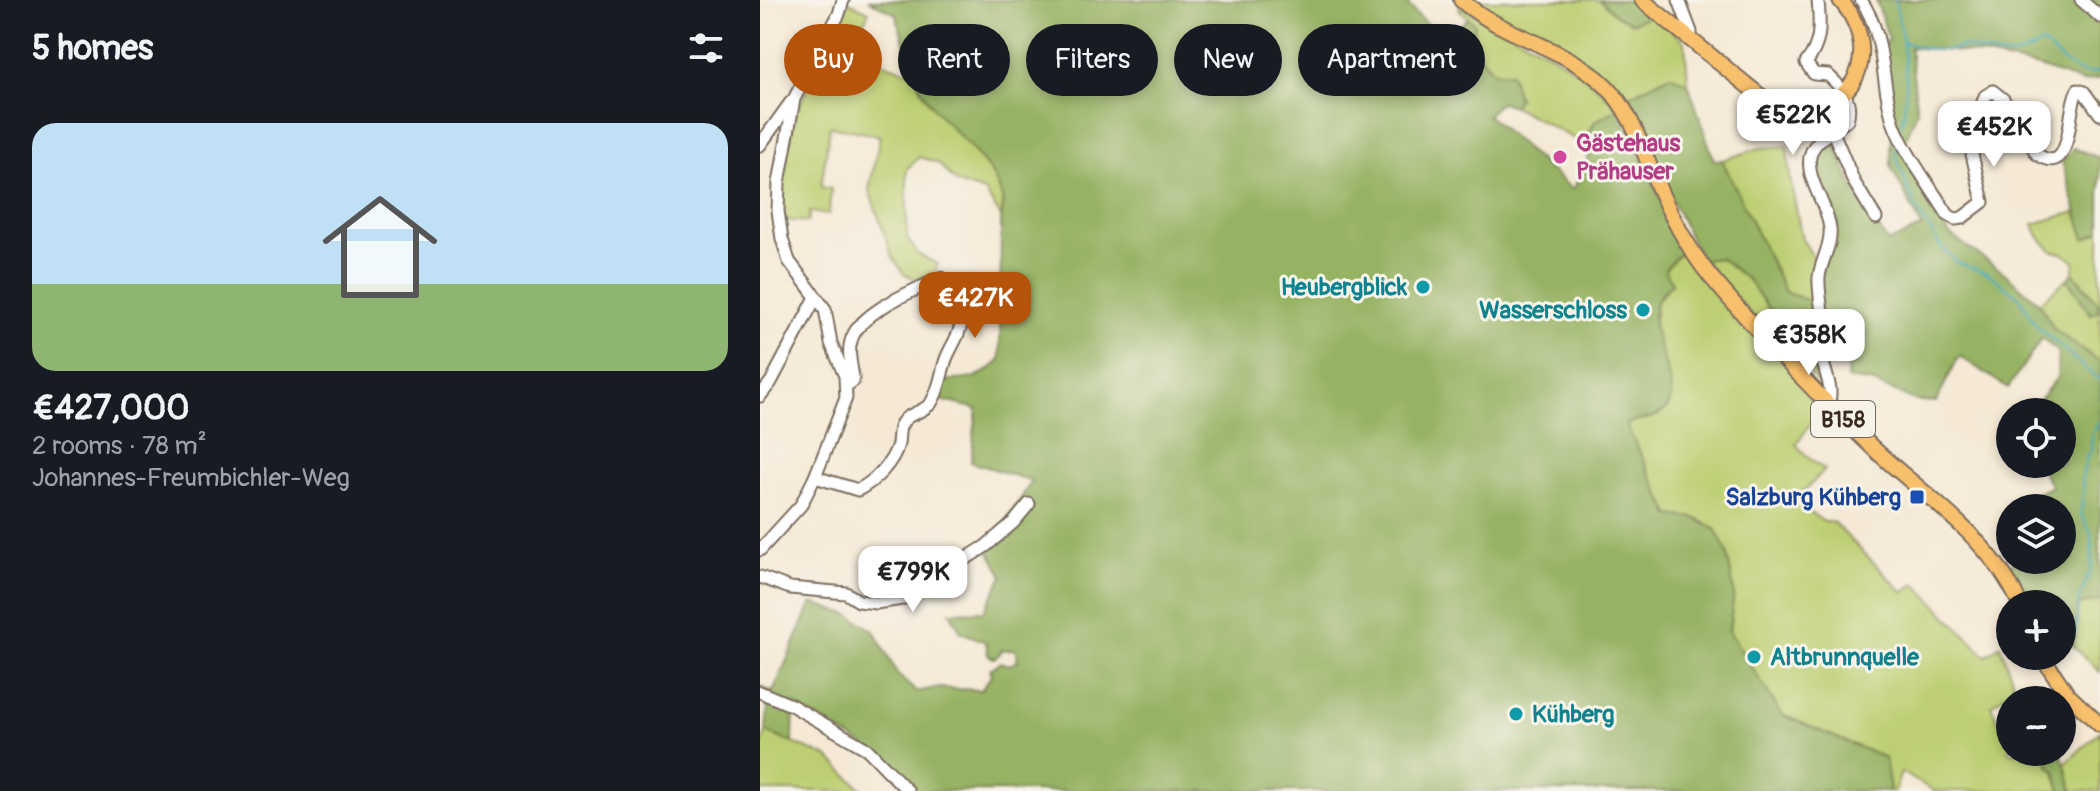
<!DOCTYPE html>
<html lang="en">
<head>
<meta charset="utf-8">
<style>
	:root { --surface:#171b24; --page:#242831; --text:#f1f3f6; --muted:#9ea1a6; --accent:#b45309 }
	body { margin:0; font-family:Pangolin,sans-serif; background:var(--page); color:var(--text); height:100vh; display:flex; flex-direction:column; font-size:30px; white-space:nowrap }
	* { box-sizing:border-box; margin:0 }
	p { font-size:26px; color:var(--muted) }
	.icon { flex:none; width:44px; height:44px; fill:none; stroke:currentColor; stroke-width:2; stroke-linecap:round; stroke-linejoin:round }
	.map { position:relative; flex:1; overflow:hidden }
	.sheet { display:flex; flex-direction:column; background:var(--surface); width:760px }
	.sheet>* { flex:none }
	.guide { position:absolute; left:24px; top:24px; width:760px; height:72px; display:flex; gap:16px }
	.buttons { position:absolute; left:1236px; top:398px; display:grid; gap:16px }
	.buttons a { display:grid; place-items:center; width:80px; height:80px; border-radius:50%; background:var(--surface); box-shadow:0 4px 12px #0003; font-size:40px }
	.price { position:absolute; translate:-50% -68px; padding:0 18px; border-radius:16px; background:#fff; color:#222; font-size:26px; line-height:52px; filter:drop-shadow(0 2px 4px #0008) }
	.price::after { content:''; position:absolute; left:50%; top:48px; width:24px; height:18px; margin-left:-12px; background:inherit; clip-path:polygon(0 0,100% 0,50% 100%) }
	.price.on { background:var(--accent); color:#fff }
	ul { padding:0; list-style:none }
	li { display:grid; align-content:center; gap:16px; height:424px; padding:0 32px }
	li span { display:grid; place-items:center; height:248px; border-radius:24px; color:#555 }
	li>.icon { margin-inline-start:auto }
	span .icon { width:144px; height:144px; fill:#fffc; stroke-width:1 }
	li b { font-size:34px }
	h2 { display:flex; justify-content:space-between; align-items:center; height:96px; padding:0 32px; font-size:34px }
	.chip { padding:0 28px; border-radius:36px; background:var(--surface); box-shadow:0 4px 12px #0003; font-size:28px; line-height:72px }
	.chip.on { background:var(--accent); color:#fff }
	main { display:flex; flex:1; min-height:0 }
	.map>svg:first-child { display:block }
</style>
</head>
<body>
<main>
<section class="sheet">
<h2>5 homes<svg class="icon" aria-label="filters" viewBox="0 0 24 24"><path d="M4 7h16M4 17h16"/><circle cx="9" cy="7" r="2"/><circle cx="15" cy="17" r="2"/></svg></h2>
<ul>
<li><span style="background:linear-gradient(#bfe0f5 65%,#8fb573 0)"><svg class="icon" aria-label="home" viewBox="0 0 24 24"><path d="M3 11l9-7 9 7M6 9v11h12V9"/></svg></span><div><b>€427,000</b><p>2 rooms · 78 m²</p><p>Johannes-Freumbichler-Weg</p></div></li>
</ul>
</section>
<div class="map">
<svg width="1340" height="791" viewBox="0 0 1340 791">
	<rect width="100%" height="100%" fill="#f7f3e8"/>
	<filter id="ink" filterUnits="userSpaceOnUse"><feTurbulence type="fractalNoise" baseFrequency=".0125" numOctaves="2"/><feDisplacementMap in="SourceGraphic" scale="16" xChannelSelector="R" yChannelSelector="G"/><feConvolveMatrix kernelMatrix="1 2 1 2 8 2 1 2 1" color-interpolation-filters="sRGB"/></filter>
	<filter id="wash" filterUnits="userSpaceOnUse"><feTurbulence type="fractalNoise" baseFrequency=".006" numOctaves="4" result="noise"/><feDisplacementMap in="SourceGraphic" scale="32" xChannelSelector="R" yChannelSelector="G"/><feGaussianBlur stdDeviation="1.8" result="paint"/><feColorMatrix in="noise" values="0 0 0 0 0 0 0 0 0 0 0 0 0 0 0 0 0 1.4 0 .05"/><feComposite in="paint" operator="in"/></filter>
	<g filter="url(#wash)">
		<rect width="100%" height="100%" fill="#f5e9d5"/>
		<!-- green -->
		<g fill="#bdcf72" stroke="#7c7c48" stroke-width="2">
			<polygon points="709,0 840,0 857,16 887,9 925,42 928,83 910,75 864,98 784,38 771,30 752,27"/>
			<path d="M88,2L109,11L90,55L112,59L149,72L150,66C157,79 163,93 171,105C192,133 254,177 241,217L225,192L197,183L178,163L159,157L147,169V238L159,255L178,264L175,272L158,280L144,274L133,258L109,190L120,136L70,126L61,187L71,189L69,214L50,212L48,222L25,220L21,184L36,113Z"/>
			<path d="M699,6C749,33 824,64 858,109L835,121L824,144L753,106L758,99L712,47L715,24L700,11Z"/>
			<polygon points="1027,146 1030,178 1042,239 1055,260 1052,302 1025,292 962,160 1000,148"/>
			<polygon points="1316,212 1325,238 1340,231 1340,362 1294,329 1279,303 1307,279 1331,314 1328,289 1313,273 1315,262 1302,253 1292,251 1280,238 1273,224"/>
			<polygon points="924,249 1061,404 1061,410 1036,444 1045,455 1065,470 1041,494 1044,508 1064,522 1073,522 1144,593 1155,583 1226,656 1240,645 1255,687 1231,705 1245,737 1250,733 1250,752 1293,752 1289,755 1301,791 1174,791 1141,772 1135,791 1130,791 1125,758 1022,715 969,631 974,593 967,552 955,529 935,518 910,515 866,424 898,415 900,352 894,322 896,302 912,283 904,269"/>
			<path d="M960,258L988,280L1009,309L1057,350L1068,395C1051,376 1038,355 1015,342L943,260Z"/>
			<polygon points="1340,600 1340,672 1314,647 1318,605"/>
			<polygon points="1340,731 1340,791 1313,791 1304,765"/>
			<polygon points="6,732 68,757 104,791 0,791 0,751"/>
		</g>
		<!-- forest -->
		<g fill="#96b264" stroke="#686e41" stroke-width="2">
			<path d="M108,0H643L668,25L693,33L708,18L715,24L712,47L734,72L751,73L758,99L753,106L741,102L727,115L813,190L829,157L824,144L835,121L858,109L924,249L905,269L912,283C907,288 899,295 896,302C883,332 925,387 906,409C896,419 878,420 866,424L910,515L935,518L955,529L967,552L974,593L969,631L1022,715L1125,758L1130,791H150L115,752L34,705L33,743L6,732L8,704L4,698H0V686L13,692L52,603L90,615L114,631L138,675L156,692L175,688L221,690L231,676L230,669L241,662L249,665L258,661L255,649L241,650L240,654L234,658L228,655L226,642L201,632L190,612L224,611L243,576L228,549L272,481L211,462L217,409L177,399L183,380C207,381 223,378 240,360L241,217C254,178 193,133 172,106C152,79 145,46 136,14Z"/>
			<polygon points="840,0 875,0 887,9 887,17 872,23 857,16"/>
			<polygon points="1116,0 1340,0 1340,78 1323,82 1278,67 1213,53 1150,47 1157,111 1143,147 1189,234 1242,271 1279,303 1294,329 1340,362 1340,600 1318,605 1314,647 1302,640 1302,604 1265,604 1249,567 1254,560 1302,560 1302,508 1265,508 1265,499 1292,486 1277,464 1302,464 1302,412 1269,412 1297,378 1298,352 1282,338 1248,388 1199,356 1176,402 1157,401 1114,383 1087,379 1088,351 1057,350 1009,309 988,280 960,258 943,260 931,240 864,99 910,75 928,83 954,160 962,160 1025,292 1052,302 1055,260 1072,244 1060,170 1053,165 1057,147 1071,136 1092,184 1128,243 1162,227 1131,167 1131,143 1136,127 1122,43 1129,40"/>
			<polygon points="1313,148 1340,158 1340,231 1325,239 1302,162"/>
			<polygon points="1313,273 1339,304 1337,312 1331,314 1307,279"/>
			<polygon points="1293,752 1301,752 1313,791 1301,791 1296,772 1287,764"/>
		</g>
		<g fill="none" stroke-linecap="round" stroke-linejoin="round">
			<!-- stream -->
			<g stroke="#3da9bc" stroke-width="2">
				<path d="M1135,0C1143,41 1152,84 1141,126"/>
				<path d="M1144,42C1163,48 1184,55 1203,46C1232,55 1255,64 1282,43C1299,57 1317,80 1340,71"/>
				<polyline points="1137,143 1136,157 1156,208 1181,247 1198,263 1229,274 1259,297 1276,325 1340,381"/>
				<polyline points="1316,633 1319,599 1332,566 1332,535 1321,514 1324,488 1322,479 1326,458 1331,451 1332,434 1340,421"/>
			</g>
		</g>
	</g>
	<g filter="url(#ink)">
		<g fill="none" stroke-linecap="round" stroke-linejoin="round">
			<defs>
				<g id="minor">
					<polyline points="919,0 931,32 931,40"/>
					<path d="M1058,0C1060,25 1062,43 1046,63L1054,74L1068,75C1082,88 1093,100 1087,120C1076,130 1056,138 1051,153C1043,177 1068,204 1070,229C1072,245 1061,260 1059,277C1058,293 1063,310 1063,326C1064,334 1061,343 1061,351C1062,369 1075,387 1068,405"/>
					<path d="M1101,0C1127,38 1120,82 1134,124C1144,152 1172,189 1188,215L1195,219L1202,218L1223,202L1209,141L1225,96L1233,91L1243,99L1277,154C1315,181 1306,107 1318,90L1324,92L1340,114"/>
					<polyline points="1321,0 1340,17"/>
					<polyline points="1073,132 1094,182 1116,218"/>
					<polyline points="0,145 31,102"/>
					<polyline points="0,396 11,382 55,299"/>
					<path d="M55,477L98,490C115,481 133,463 138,444C139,438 138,431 141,425C147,412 162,414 171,403C179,392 181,375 185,362C188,352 194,344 198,334C207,314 197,292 182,278C156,289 102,311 92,338C87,351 91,364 93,377V381L86,386"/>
					<polyline points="0,550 41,505 55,477 86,398 85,376 71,343 65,309 29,261 22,239 18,211 19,183 34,99 79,14 83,0"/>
					<polyline points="0,577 30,588 86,593 99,601 116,603 142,599 226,546 254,522 269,504"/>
					<polyline points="0,692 31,705 107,749 148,791"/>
				</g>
				<g id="major">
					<path d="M701,0C743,37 805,46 846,86C875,115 884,157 901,193C914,222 930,251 950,276C1001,336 1055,393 1112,447C1164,496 1230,537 1260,604"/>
					<path d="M882,0L999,95C1074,141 1135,63 1080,0"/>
					<polyline points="1282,656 1307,694 1340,725"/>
				</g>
			</defs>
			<!-- minor casing -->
			<use href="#minor" stroke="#7c6d5e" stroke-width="15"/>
			<!-- major casing -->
			<use href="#major" stroke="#7c6d5e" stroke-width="18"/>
			<!-- minor -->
			<use href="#minor" stroke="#fff" stroke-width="11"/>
			<!-- major -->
			<use href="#major" stroke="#f8bf6c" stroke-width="14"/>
		</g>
	</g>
	<!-- markers -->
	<circle fill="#d1479c" stroke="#f7f3e8" stroke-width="3" cx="800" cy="157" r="8"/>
	<g fill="#0f9aa8" stroke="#f7f3e8" stroke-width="3">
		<circle cx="663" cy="287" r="8"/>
		<circle cx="883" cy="310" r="8"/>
		<circle cx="994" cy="657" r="8"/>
		<circle cx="756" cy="714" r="8"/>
	</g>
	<rect fill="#1a4fb4" stroke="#f7f3e8" stroke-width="3" x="1149" y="489" width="16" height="16" rx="4"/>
	<g text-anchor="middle" stroke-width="6" stroke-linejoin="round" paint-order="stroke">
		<!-- shield labels -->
		<rect fill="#f7f3e8" stroke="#73665b" stroke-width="2" x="1051" y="401" width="64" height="36" rx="6"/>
		<g font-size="22" font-weight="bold" fill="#3b2a1e">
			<text x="1083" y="427">B158</text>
		</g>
		<!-- hotel labels -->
		<g font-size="24" font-weight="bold" fill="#b23c85" stroke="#f7f3e8" text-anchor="start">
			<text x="816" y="151">Gästehaus<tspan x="816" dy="28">Prähauser</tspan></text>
		</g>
		<!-- culture labels -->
		<g font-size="24" font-weight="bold" fill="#0d838f" stroke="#f7f3e8" text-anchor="end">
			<text x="647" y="295">Heubergblick</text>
			<text x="867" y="318">Wasserschloss</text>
			<text x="1010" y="665" text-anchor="start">Altbrunnquelle</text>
			<text x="772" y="722" text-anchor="start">Kühberg</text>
		</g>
		<!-- transit labels -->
		<g font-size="24" font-weight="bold" fill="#164399" stroke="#f7f3e8" text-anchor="end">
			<text x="1141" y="505">Salzburg Kühberg</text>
		</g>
	</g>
</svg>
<div class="buttons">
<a><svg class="icon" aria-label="locate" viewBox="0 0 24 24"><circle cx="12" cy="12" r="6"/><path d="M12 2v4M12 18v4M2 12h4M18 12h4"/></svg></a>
<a><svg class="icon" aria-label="layers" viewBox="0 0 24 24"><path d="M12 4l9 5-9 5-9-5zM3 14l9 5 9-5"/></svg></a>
<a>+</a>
<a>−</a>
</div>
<b class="price" style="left:1033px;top:157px">€522K</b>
<b class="price" style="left:1234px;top:169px">€452K</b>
<b class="price on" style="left:215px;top:340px">€427K</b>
<b class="price" style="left:1049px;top:377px">€358K</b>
<b class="price" style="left:153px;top:614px">€799K</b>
<div class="guide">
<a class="chip on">Buy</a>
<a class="chip">Rent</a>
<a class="chip">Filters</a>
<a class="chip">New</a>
<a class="chip">Apartment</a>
</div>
</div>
</main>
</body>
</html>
